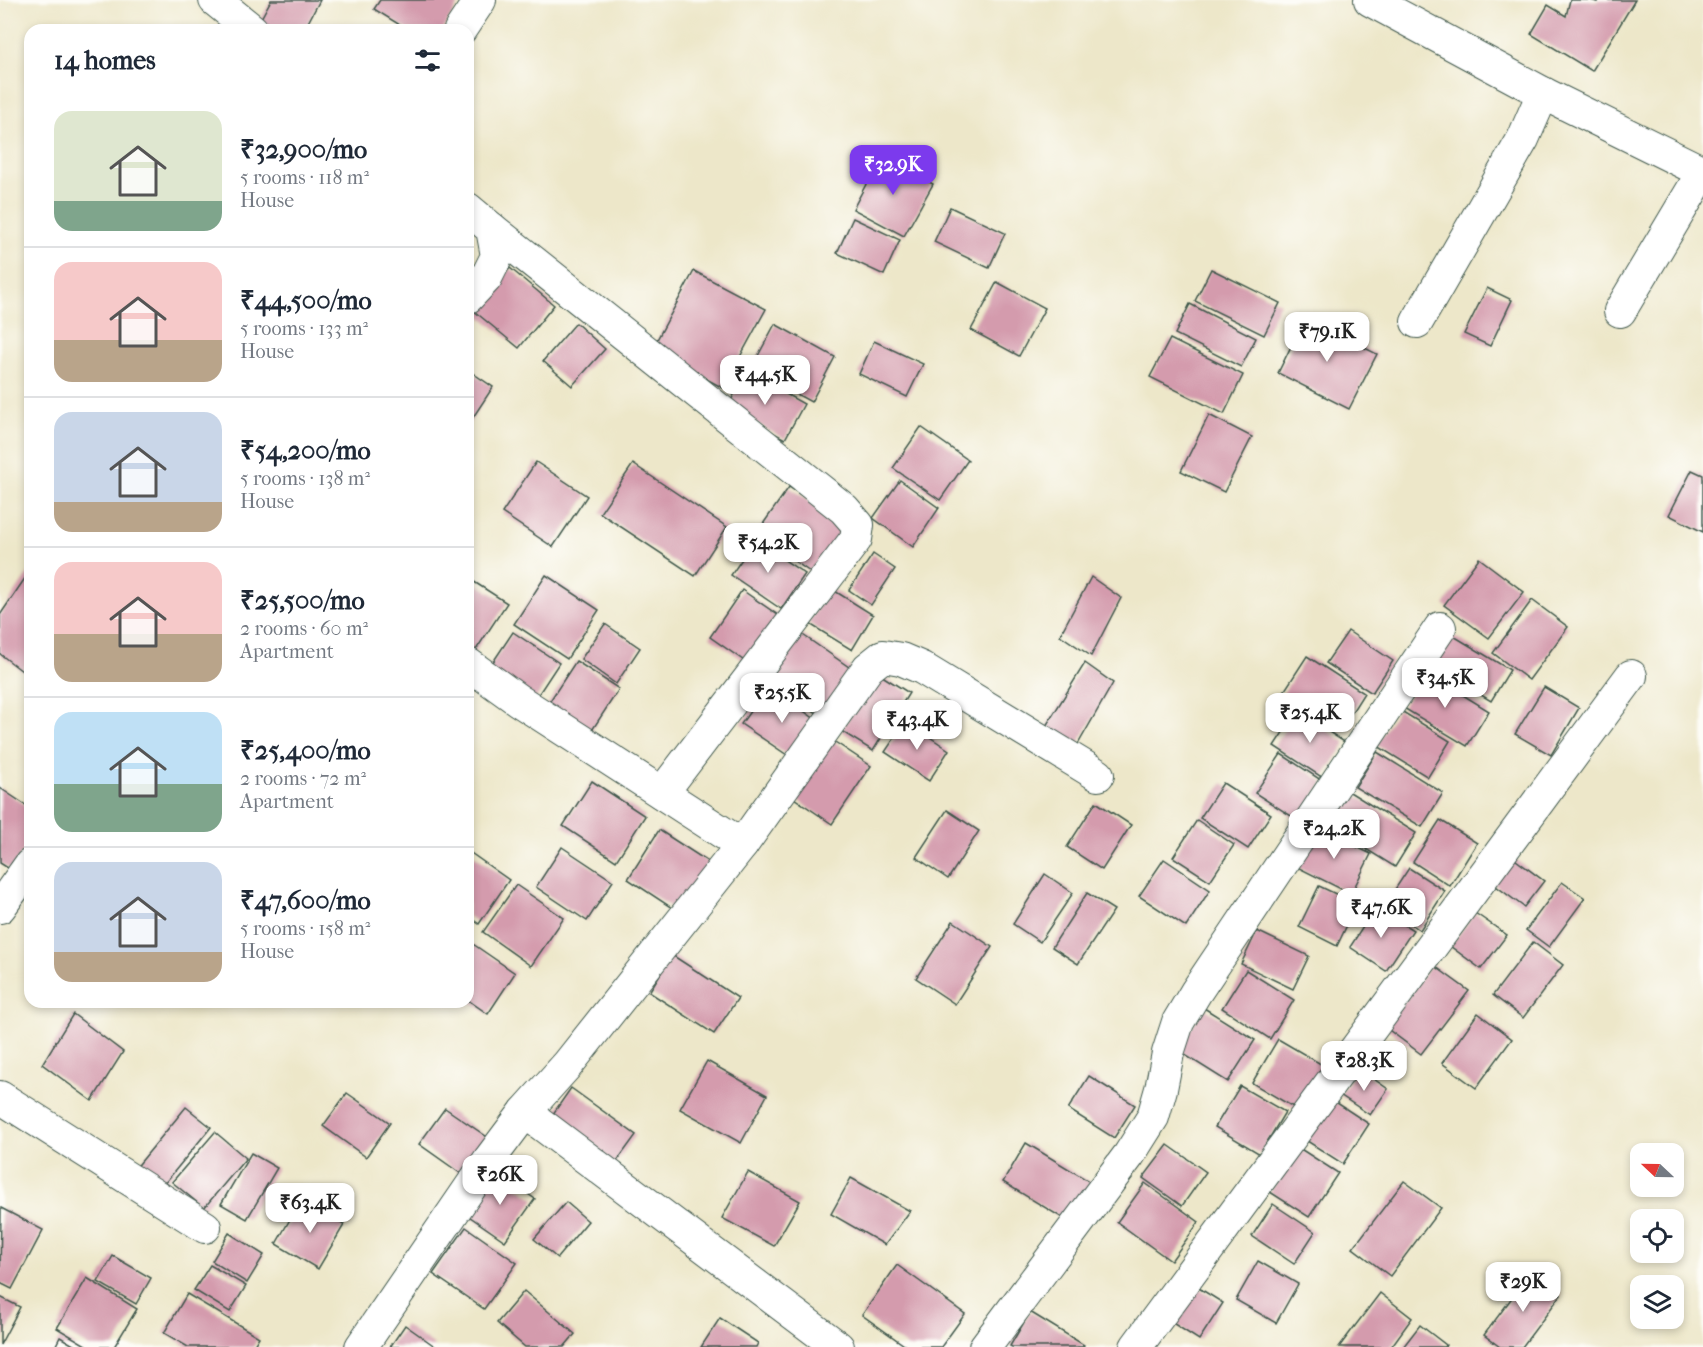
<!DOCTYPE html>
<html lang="en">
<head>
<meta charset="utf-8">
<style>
	:root { --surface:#fff; --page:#f6f6f7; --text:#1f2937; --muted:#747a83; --line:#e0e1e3; --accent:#7c3aed }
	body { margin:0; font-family:"IM FELL French Canon",serif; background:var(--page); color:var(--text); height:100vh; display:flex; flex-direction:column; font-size:22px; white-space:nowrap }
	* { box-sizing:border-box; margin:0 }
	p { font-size:20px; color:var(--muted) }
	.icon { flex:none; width:33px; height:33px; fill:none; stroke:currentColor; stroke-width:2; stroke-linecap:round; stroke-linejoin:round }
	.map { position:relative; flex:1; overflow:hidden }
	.panel { position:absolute; left:24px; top:24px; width:450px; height:984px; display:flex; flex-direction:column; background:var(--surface); border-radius:18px; box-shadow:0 3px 9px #0003 }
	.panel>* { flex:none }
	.needle { width:39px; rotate:292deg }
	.controls { position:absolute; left:1630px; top:1143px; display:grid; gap:12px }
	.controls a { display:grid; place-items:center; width:54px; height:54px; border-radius:12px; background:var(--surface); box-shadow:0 3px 9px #0003; font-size:30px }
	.price { position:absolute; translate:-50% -51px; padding:0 14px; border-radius:12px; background:#fff; color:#222; font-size:20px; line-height:39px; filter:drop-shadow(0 2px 3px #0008) }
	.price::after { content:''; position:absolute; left:50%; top:36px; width:18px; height:14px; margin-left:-9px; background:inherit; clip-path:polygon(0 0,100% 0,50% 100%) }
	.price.selected { background:var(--accent); color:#fff }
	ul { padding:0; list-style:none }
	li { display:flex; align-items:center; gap:18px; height:150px; padding:0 30px }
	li+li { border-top:2px solid var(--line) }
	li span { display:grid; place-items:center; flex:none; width:168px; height:120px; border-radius:18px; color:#555 }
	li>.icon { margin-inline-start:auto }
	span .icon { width:72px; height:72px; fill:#fffc; stroke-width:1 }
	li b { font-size:26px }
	h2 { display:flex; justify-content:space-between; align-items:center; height:72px; padding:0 30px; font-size:26px }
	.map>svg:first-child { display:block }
</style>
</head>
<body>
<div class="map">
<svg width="1703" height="1347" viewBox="0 0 1703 1347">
	<rect width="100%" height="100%" fill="#fdfcf7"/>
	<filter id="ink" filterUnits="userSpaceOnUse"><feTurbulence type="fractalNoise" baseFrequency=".0167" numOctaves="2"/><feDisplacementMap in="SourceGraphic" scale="12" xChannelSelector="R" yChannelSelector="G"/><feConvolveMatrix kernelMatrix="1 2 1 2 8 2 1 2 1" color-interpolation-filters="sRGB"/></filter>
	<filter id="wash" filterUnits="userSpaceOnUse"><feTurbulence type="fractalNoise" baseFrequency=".008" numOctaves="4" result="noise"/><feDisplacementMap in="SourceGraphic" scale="24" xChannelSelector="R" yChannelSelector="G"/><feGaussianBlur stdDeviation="1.35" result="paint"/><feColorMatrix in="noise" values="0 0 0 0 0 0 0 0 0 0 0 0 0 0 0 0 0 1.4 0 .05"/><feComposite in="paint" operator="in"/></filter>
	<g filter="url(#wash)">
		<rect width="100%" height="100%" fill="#ede7c9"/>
		<g id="blocks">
			<!-- building -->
			<g fill="#d49bad">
				<polygon points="271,0 320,0 304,30 268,30 258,24"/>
				<polygon points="380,0 461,0 443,30 408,30 374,9"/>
				<polygon points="1570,0 1590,0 1597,2 1598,0 1635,0 1592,71 1531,34 1548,5 1566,16"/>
				<polygon points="881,156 933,184 904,236 853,209"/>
				<polygon points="950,207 1005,233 989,268 934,242"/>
				<polygon points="853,218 900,240 884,275 837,253"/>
				<polygon points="510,268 554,305 519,348 474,311"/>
				<polygon points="1211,269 1280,303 1264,335 1195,301"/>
				<polygon points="694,271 766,309 723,388 652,349"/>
				<polygon points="997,282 1045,308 1019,356 971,330"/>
				<polygon points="1487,288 1512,300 1490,346 1464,334"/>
				<polygon points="1190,304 1256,338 1241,367 1175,334"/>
				<polygon points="1305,318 1377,354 1349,409 1278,373"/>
				<polygon points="576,323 605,349 572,386 543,361"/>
				<polygon points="775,324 835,357 811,402 751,369"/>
				<polygon points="1170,339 1243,375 1224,414 1150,377"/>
				<polygon points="874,341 923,364 907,397 859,374"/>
				<polygon points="468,370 493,387 468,425"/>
				<polygon points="746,372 804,404 785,439 727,408"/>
				<polygon points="1209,415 1252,437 1224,492 1181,471"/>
				<polygon points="921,427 968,460 940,500 893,468"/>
				<polygon points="536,462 587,496 553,547 502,513"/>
				<polygon points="633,464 727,527 695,576 600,513"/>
				<polygon points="1692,470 1703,475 1703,532 1669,515"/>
				<polygon points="900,480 939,508 913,547 873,518"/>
				<polygon points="789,487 853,531 820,579 756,534"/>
				<polygon points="755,540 805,574 781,609 731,575"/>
				<polygon points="873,554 895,569 871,605 849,590"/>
				<polygon points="1479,558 1524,592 1489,638 1444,605"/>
				<polygon points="30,571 30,657 22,671 0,654 0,615"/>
				<polygon points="546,575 599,610 567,659 514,624"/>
				<polygon points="1091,577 1121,598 1091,656 1060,635"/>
				<polygon points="468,578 507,603 468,662"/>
				<polygon points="830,588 873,615 852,650 808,623"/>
				<polygon points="742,590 785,620 753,667 710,637"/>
				<polygon points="1532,600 1568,627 1529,680 1493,653"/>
				<polygon points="605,624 640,648 616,684 581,659"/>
				<polygon points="1348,631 1393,661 1372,693 1326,663"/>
				<polygon points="513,632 559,663 534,701 487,671"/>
				<polygon points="800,633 856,672 824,718 768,679"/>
				<polygon points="1452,635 1510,670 1491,701 1433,666"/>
				<polygon points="1307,656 1364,693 1340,731 1283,693"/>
				<polygon points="576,661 619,689 585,741 542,713"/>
				<polygon points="1085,663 1113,683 1077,746 1046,726"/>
				<polygon points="1424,671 1489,711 1467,746 1402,707"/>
				<polygon points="876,672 909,693 873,751 841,731"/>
				<polygon points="768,686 822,724 796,761 741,724"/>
				<polygon points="1544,687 1579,708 1551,755 1515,734"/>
				<polygon points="1398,709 1450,741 1428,777 1376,745"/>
				<polygon points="1297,711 1346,743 1323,778 1274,746"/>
				<polygon points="906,721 949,750 929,781 885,752"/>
				<polygon points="829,738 871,766 832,824 791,796"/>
				<polygon points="1377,752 1443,793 1422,827 1355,787"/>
				<polygon points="1281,754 1324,782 1299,821 1255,793"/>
				<polygon points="592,781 645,816 616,861 563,826"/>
				<polygon points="1223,783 1271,814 1248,849 1200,818"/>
				<polygon points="0,788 30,808 30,841 11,870 0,863"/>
				<polygon points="1345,789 1416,833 1395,867 1324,823"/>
				<polygon points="1096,802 1131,825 1102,870 1067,847"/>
				<polygon points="947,810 979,831 948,879 916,857"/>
				<polygon points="1197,820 1234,845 1210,881 1173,857"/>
				<polygon points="1440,820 1477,843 1450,886 1413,862"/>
				<polygon points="1316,827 1371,854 1351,894 1297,867"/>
				<polygon points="659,830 713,865 681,914 628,879"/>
				<polygon points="562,847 613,881 587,921 536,887"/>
				<polygon points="468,851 509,880 479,924 468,916"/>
				<polygon points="1512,857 1544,881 1524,907 1492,883"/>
				<polygon points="1164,859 1210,890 1186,927 1139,896"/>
				<polygon points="1409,868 1445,891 1420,930 1384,906"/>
				<polygon points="1045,874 1073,893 1040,942 1013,924"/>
				<polygon points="1562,882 1585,898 1549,947 1526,930"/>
				<polygon points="516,885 564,918 531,966 483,932"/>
				<polygon points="1319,886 1357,904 1337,946 1299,927"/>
				<polygon points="1087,893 1114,910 1078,964 1052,947"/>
				<polygon points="1376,907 1413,930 1386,971 1350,947"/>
				<polygon points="1475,913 1507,935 1481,969 1450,946"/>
				<polygon points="953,921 992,947 955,1004 916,978"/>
				<polygon points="1257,931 1309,956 1293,989 1241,964"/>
				<polygon points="470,942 515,973 488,1014 468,1000 468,944"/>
				<polygon points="1533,942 1563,965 1523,1018 1493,995"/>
				<polygon points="672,955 738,998 714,1034 649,992"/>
				<polygon points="1432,964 1469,991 1421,1054 1385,1027"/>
				<polygon points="1246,970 1294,1000 1270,1039 1222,1008"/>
				<polygon points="1204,1008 1255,1040 1228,1082 1177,1050"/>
				<polygon points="1478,1013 1512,1039 1476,1088 1442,1063"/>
				<polygon points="73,1014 123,1052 92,1101 42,1064"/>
				<polygon points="1278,1039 1326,1067 1300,1111 1252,1083"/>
				<polygon points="707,1061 767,1095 741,1143 680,1109"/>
				<polygon points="1358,1068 1388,1089 1370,1115 1340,1095"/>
				<polygon points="1089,1076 1135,1105 1114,1138 1068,1109"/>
				<polygon points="1240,1086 1285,1112 1260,1154 1215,1127"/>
				<polygon points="571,1088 636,1135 612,1168 548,1121"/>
				<polygon points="347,1093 390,1123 366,1157 323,1126"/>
				<polygon points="1331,1099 1369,1124 1343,1164 1304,1139"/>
				<polygon points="186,1107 211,1127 160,1189 135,1169"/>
				<polygon points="445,1108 493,1141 467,1178 419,1144"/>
				<polygon points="215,1132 246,1158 204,1208 172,1182"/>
				<polygon points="1026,1143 1092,1183 1069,1222 1003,1182"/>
				<polygon points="1168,1145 1206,1172 1182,1206 1143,1178"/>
				<polygon points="1299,1148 1338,1173 1309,1217 1270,1192"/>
				<polygon points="251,1153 277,1168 247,1219 221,1204"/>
				<polygon points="496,1172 535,1199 505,1241 466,1214"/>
				<polygon points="748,1172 800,1201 774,1246 722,1218"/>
				<polygon points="851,1178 910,1211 885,1245 831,1214"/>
				<polygon points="1404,1181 1441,1208 1390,1276 1353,1248"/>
				<polygon points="1145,1183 1199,1222 1171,1261 1117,1222"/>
				<polygon points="301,1200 344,1225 318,1269 276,1244"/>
				<polygon points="566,1202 588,1221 557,1258 534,1239"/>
				<polygon points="1273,1204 1315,1232 1294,1264 1252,1236"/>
				<polygon points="1,1208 43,1230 12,1289 0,1283"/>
				<polygon points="466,1227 517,1263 484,1309 433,1274"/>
				<polygon points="229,1233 264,1255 247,1283 212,1261"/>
				<polygon points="113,1256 151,1278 136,1304 98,1282"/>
				<polygon points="1258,1261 1298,1284 1276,1323 1236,1300"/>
				<polygon points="210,1265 246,1286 230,1312 194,1290"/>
				<polygon points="897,1265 965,1314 941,1347 907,1347 862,1315"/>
				<polygon points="1531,1272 1561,1295 1522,1347 1500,1347 1484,1335"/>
				<polygon points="87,1278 137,1309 114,1347 89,1347 57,1328"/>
				<polygon points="1194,1285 1223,1303 1199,1340 1171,1322"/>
				<polygon points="524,1291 575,1334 564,1347 525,1347 497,1323"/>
				<polygon points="1380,1293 1412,1318 1391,1347 1339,1347"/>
				<polygon points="187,1294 259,1337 253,1347 188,1347 164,1333"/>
				<polygon points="0,1297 20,1307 0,1345"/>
				<polygon points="1030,1312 1084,1345 1083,1347 1012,1347 1010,1346"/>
				<polygon points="720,1318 758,1343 756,1347 701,1347"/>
				<polygon points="405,1325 436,1347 390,1347"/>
				<polygon points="1420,1325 1446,1345 1445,1347 1403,1347"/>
				<polygon points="60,1337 77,1347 55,1347"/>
			</g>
		</g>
	</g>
	<g filter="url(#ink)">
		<use href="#blocks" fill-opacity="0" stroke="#3e564a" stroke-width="1.5"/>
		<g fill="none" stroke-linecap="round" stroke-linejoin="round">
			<defs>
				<g id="minor">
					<polyline points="215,0 252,30"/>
					<polyline points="1370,0 1543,93 1703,172"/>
					<polyline points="460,30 480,0"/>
					<polyline points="468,209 492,229 497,256 486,278 468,297"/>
					<polyline points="492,229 844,509 858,525 856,539 662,793"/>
					<polyline points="1620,311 1703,172"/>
					<polyline points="1417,322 1523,139 1543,93"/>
					<polyline points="742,845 868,668 883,656 901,659 922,668 1098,775"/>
					<polyline points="0,907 30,865"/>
					<polyline points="0,1097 205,1227"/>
					<polyline points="525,1112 838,1347"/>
					<polyline points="361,1347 489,1160 525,1112 568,1064 742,845 518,700 468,664"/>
					<polyline points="985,1347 1129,1155 1153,1117 1161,1089 1168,1053 1178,1022 1196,992 1440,628"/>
					<polyline points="1136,1347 1631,676"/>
				</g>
			</defs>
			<!-- minor casing -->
			<use href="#minor" stroke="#3e564a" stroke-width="34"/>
			<!-- minor -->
			<use href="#minor" stroke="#fff" stroke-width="32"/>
		</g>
	</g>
</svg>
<div class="controls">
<a><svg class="needle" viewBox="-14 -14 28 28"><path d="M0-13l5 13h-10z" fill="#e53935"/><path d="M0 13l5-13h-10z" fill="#747a83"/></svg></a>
<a><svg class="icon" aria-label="locate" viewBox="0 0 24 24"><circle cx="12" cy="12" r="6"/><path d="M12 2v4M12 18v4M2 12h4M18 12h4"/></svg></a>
<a><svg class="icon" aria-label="layers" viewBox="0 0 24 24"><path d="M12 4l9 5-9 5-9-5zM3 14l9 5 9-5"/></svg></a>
</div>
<b class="price selected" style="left:893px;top:196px">₹32.9K</b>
<b class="price" style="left:1327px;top:363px">₹79.1K</b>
<b class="price" style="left:765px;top:406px">₹44.5K</b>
<b class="price" style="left:768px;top:574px">₹54.2K</b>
<b class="price" style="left:1445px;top:709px">₹34.5K</b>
<b class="price" style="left:782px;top:724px">₹25.5K</b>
<b class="price" style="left:1310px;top:744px">₹25.4K</b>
<b class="price" style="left:917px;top:751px">₹43.4K</b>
<b class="price" style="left:1334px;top:860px">₹24.2K</b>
<b class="price" style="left:1381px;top:939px">₹47.6K</b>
<b class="price" style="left:1364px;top:1092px">₹28.3K</b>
<b class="price" style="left:500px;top:1206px">₹26K</b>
<b class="price" style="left:310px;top:1234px">₹63.4K</b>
<b class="price" style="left:1523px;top:1313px">₹29K</b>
<section class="panel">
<h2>14 homes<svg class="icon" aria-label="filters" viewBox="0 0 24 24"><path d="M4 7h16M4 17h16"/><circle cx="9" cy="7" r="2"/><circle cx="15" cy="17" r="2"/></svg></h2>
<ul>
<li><span style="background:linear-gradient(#dfe7d0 75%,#7fa58c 0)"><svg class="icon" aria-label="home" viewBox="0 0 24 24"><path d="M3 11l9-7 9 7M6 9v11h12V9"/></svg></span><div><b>₹32,900/mo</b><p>5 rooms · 118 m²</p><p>House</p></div></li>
<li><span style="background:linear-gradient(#f6c9c9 65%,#b9a48a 0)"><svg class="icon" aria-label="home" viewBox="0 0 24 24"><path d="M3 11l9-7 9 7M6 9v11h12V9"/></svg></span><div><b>₹44,500/mo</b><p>5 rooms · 133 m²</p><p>House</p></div></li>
<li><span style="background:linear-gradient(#c9d6e8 75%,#b9a48a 0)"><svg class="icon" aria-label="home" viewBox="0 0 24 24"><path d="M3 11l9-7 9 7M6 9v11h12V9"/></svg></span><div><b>₹54,200/mo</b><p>5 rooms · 138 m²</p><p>House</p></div></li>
<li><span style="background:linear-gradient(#f6c9c9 60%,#b9a48a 0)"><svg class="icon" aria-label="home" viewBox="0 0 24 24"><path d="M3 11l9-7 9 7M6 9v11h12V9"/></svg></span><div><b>₹25,500/mo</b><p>2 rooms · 60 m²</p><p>Apartment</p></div></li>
<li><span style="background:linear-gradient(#bfe0f5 60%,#7fa58c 0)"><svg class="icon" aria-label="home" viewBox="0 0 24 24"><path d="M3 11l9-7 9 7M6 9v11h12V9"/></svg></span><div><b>₹25,400/mo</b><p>2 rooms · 72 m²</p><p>Apartment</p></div></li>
<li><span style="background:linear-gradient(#c9d6e8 75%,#b9a48a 0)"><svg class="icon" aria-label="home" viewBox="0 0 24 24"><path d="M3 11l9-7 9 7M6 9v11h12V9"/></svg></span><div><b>₹47,600/mo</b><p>5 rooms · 158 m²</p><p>House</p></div></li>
</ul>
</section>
</div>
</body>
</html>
